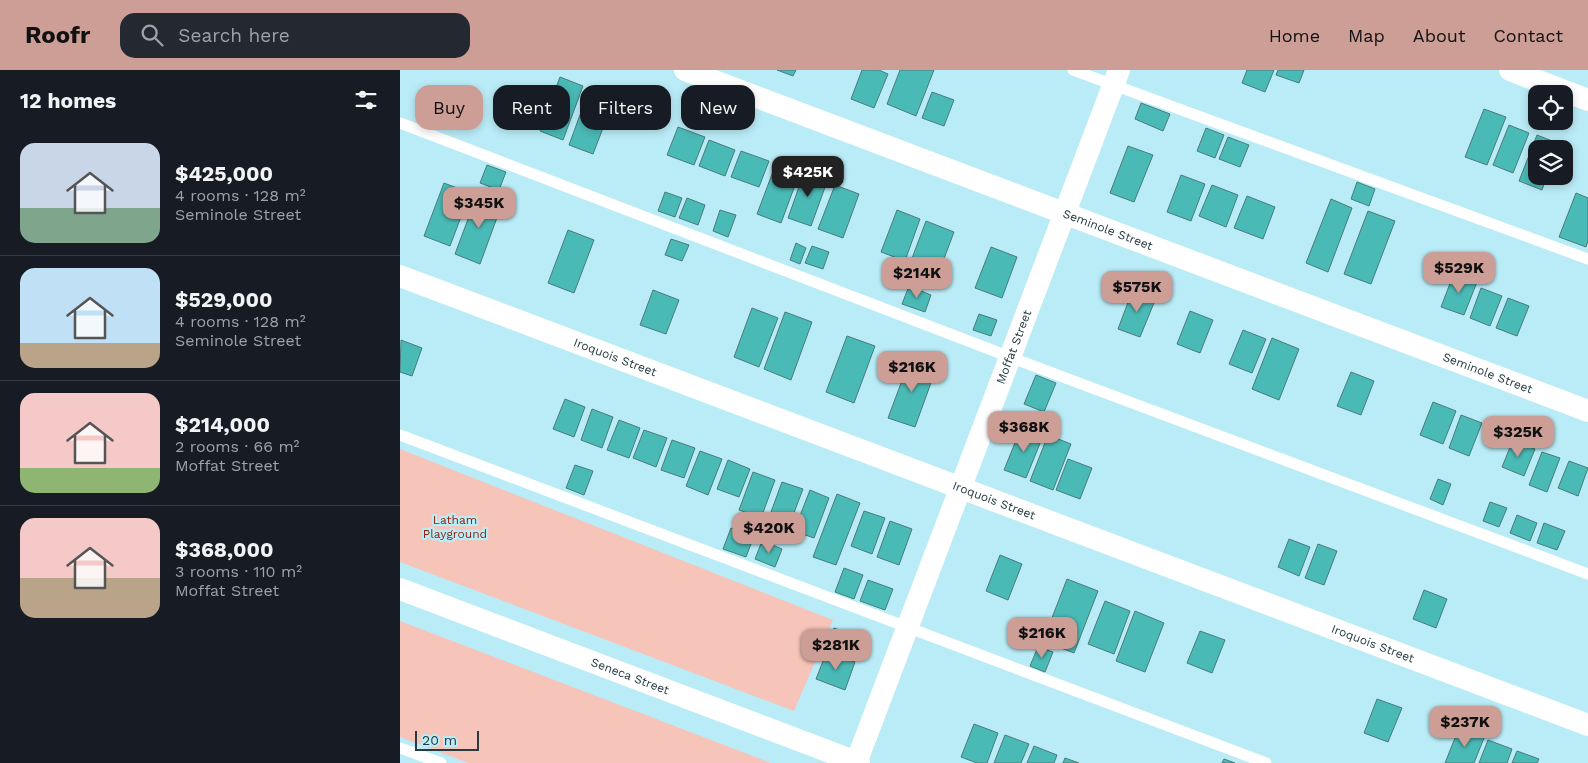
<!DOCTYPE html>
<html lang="en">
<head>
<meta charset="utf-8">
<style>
	:root { --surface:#171b24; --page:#242831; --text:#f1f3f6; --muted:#9ea1a6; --line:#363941; --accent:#cc9e96 }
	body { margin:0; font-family:"Work Sans",sans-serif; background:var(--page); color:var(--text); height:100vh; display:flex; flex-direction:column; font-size:19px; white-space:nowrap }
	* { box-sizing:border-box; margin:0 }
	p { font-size:16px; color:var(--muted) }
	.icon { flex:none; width:28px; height:28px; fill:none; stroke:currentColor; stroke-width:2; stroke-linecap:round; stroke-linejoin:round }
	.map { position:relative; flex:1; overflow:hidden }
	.sheet { display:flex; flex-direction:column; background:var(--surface); width:400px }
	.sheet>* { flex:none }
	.top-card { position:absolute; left:15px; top:15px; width:475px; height:45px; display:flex; gap:10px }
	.controls { position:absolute; left:1128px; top:15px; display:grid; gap:10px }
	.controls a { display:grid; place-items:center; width:45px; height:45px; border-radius:10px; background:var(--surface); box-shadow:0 2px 8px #0003; font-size:25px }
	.scale { position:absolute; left:15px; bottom:12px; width:64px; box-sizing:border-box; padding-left:5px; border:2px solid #273b40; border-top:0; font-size:14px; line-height:18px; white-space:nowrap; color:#273b40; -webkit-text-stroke:4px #baecf7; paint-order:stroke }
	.price { position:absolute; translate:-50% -42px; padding:0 11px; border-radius:10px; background:var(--accent); color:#111; font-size:16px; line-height:32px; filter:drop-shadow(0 1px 2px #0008) }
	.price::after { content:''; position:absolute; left:50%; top:30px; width:15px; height:11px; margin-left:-8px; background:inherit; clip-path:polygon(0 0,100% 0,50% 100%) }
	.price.active { background:#222; color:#fff }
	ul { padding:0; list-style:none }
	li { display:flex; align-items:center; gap:15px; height:125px; padding:0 20px }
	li+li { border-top:1px solid var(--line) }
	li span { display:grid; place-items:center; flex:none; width:140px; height:100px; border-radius:15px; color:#555 }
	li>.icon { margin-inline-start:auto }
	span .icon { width:60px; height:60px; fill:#fffc; stroke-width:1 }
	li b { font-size:21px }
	h2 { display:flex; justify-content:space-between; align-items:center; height:60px; padding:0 20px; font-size:21px }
	.chip { padding:0 18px; border-radius:15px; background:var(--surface); box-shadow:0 2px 8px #0003; font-size:18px; line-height:45px }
	.chip.active { background:var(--accent); color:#111 }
	header { display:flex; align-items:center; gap:30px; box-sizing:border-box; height:70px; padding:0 25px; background:var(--accent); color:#111 }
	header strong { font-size:24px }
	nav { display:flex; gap:28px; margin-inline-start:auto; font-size:18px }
	.search { width:350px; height:45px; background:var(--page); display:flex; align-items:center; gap:12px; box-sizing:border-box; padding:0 18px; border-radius:15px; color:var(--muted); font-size:19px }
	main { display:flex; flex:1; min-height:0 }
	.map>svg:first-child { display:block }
</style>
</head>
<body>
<header>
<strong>Roofr</strong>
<div class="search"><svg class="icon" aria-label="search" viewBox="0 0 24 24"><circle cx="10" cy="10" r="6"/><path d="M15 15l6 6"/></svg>Search here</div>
<nav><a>Home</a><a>Map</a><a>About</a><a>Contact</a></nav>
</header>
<main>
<section class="sheet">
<h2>12 homes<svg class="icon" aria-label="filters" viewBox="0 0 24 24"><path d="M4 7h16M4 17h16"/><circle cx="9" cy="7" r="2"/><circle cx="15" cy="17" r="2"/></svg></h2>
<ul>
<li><span style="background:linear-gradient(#c9d6e8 65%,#7fa58c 0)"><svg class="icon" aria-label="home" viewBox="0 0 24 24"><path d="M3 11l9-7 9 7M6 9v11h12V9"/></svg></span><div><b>$425,000</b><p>4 rooms · 128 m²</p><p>Seminole Street</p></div></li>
<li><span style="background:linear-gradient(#bfe0f5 75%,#b9a48a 0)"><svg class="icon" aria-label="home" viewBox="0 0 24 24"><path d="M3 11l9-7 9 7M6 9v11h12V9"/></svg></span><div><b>$529,000</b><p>4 rooms · 128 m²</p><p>Seminole Street</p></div></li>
<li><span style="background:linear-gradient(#f6c9c9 75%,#8fb573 0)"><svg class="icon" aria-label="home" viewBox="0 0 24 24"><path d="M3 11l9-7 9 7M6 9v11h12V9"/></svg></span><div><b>$214,000</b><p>2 rooms · 66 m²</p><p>Moffat Street</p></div></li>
<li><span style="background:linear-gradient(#f6c9c9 60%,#b9a48a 0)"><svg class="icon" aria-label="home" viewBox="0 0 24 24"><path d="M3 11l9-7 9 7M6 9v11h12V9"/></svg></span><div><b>$368,000</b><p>3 rooms · 110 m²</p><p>Moffat Street</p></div></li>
</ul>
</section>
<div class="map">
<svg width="1188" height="693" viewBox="0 0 1188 693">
	<rect width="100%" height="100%" fill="#baecf7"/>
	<!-- green -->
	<g fill="#f6c4b9">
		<polygon points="0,379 433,550 394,641 0,492"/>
		<polygon points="0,551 371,693 68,693 0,667"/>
	</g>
	<!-- building -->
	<g fill="#4abab7" stroke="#4a7b79">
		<polygon points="377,0 396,0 393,6"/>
		<polygon points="462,0 479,0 488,4 474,38 451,29"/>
		<polygon points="500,0 534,0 516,46 487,34"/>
		<polygon points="847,0 874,0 865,22 842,13"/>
		<polygon points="878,0 904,0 899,13 876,5"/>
		<polygon points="160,7 183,16 163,70 140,61"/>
		<polygon points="532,22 554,30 544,56 522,48"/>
		<polygon points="188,23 213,32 193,84 169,75"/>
		<polygon points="741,33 770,44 763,61 735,49"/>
		<polygon points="1084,39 1106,47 1087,95 1065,87"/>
		<polygon points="1109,55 1129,63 1113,103 1093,95"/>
		<polygon points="278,57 305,67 294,95 267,85"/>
		<polygon points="806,58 824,65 815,88 797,81"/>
		<polygon points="1137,65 1160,74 1158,79 1136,79 1136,106 1147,106 1142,120 1119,111"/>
		<polygon points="828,67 849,75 840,97 819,89"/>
		<polygon points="309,70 335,80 325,106 299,96"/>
		<polygon points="728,76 753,85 734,132 710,123"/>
		<polygon points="341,81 369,91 359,117 331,107"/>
		<polygon points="377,91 401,99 381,153 357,144"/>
		<polygon points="87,95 106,102 99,120 80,113"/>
		<polygon points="405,100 428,109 411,156 388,148"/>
		<polygon points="781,105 805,114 791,151 767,142"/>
		<polygon points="957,112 975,119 969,136 951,129"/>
		<polygon points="44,113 70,123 50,176 24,166"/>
		<polygon points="435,115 459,124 443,168 418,159"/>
		<polygon points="812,115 838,125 826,157 799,146"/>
		<polygon points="265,122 282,128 275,147 258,141"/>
		<polygon points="1176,123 1188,128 1188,171 1186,177 1159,167"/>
		<polygon points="77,125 102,134 80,194 55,184"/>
		<polygon points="847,126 875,137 863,169 834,158"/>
		<polygon points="287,128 305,135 298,155 279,148"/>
		<polygon points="931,129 952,138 928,202 906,193"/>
		<polygon points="320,140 336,145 328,167 313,161"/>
		<polygon points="497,140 520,149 505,191 481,182"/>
		<polygon points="968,141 995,151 971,214 944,204"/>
		<polygon points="526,151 554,162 536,210 508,199"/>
		<polygon points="168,160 194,170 174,223 148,213"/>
		<polygon points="271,169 289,175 282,191 265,185"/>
		<polygon points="396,173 406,178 400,194 390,190"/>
		<polygon points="412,176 429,182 423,199 405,193"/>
		<polygon points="591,177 617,187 602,228 575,218"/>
		<polygon points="1054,203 1077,212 1064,245 1041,237"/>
		<polygon points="509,216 531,225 525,242 502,234"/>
		<polygon points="1081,218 1102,226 1090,256 1070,248"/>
		<polygon points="733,219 756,228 740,267 718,259"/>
		<polygon points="253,220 279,230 266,264 240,255"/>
		<polygon points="1108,228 1129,236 1117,266 1096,258"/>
		<polygon points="352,238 378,248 359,297 334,287"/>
		<polygon points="790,241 813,250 800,283 777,274"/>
		<polygon points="385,242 412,252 391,310 364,299"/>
		<polygon points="579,244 597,250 591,266 573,260"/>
		<polygon points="843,260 866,269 852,303 829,294"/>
		<polygon points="447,266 475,276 454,333 426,322"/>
		<polygon points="872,268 899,279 879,330 852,319"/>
		<polygon points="1,270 22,278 12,306 0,302"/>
		<polygon points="510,289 536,299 515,357 488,348"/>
		<polygon points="951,302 974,311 961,345 937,336"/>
		<polygon points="636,305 656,313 644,342 624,334"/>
		<polygon points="165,329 185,337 174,367 153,359"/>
		<polygon points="1033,332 1056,341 1043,374 1020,365"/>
		<polygon points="192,339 213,347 202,378 181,370"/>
		<polygon points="1061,345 1082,353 1069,386 1049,378"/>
		<polygon points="219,350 240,358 229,388 207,380"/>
		<polygon points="621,358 643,366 626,408 604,400"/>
		<polygon points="244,360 267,368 256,397 233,388"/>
		<polygon points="648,365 671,374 653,420 630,411"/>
		<polygon points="272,370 295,378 284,408 261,400"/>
		<polygon points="1113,370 1135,379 1124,406 1102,397"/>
		<polygon points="300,381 322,389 308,425 286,416"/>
		<polygon points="1142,382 1160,388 1147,422 1129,415"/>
		<polygon points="668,389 692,398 680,429 656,420"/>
		<polygon points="328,390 350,399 339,427 317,419"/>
		<polygon points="1169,391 1188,398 1178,426 1158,418"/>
		<polygon points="175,395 193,401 184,425 166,418"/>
		<polygon points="353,402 375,410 361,448 339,440"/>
		<polygon points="1038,409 1051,414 1043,435 1030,429"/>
		<polygon points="382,412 403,419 387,461 367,453"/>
		<polygon points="410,420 429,428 414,468 394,461"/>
		<polygon points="437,424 460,433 436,495 413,487"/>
		<polygon points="1090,432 1107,438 1099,457 1083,451"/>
		<polygon points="464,441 485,448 472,484 451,476"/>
		<polygon points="1117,445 1137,453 1130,471 1110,463"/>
		<polygon points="490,451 512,459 499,495 477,487"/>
		<polygon points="1144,453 1165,461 1157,480 1137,473"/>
		<polygon points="331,458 354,466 346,487 323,479"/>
		<polygon points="889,469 910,477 899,506 878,497"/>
		<polygon points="362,471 382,479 375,497 355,489"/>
		<polygon points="918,474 937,481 924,515 905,508"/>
		<polygon points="600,485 622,494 608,530 586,521"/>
		<polygon points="444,498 463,505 454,529 435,522"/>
		<polygon points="667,509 698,521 674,583 643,571"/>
		<polygon points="468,510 493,519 485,540 460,531"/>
		<polygon points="1024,520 1047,529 1036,558 1013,549"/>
		<polygon points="705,531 730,541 714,584 688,574"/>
		<polygon points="735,541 764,553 745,602 716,591"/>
		<polygon points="434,558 455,566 448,583 427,575"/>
		<polygon points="800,561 825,570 812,603 787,593"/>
		<polygon points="638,577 653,582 645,602 630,596"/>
		<polygon points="427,581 455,592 445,620 416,609"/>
		<polygon points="977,629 1002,638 988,672 964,663"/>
		<polygon points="574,654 598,663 587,693 577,693 561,687"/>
		<polygon points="1059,658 1084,668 1074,693 1045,693"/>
		<polygon points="605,665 629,674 621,693 594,693"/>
		<polygon points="1088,670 1112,679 1107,693 1079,693"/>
		<polygon points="634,676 657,685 654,693 627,693"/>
		<polygon points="1117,681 1139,689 1137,693 1112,693"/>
		<polygon points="665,688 679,693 663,693"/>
		<polygon points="824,689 835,693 822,693"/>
	</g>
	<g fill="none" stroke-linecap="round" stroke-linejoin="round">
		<!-- service -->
		<g stroke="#fff" stroke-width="11">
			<polyline points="673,0 1188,189"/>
			<polyline points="0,53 610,287 1188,504"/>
			<polyline points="0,365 866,693"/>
			<polyline points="0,678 41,693"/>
		</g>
		<!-- minor -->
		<g stroke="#fff" stroke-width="22">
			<path id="s1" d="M285,0L1188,341"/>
			<polyline points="1110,0 1188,30"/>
			<path id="s2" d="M0,206L1188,655"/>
			<path id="s3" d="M0,519L459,693"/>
			<path id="s4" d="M456,693L719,0"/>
		</g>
	</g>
	<g text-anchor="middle" stroke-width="4.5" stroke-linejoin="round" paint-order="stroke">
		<!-- street labels -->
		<g font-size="12" fill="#273b40" stroke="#baecf7">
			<text dy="4" stroke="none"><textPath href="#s1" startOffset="452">Seminole Street</textPath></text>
			<text dy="4" stroke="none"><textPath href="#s4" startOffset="445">Moffat Street</textPath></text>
			<text dy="4" stroke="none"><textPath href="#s2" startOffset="230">Iroquois Street</textPath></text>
			<text dy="4" stroke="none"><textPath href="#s1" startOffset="858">Seminole Street</textPath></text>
			<text dy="4" stroke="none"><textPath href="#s2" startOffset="635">Iroquois Street</textPath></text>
			<text dy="4" stroke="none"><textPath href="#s2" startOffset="1040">Iroquois Street</textPath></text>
			<text dy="4" stroke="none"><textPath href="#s3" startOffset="246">Seneca Street</textPath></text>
		</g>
		<!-- park labels -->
		<g font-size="12" fill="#921d05" stroke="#baecf7">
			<text x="55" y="454">Latham<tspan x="55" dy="14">Playground</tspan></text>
		</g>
	</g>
</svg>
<div class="controls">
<a><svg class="icon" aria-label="locate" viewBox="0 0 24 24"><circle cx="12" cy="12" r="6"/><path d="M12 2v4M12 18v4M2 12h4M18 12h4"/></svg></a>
<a><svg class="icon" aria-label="layers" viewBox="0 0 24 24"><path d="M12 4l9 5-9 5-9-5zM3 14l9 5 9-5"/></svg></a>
</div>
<div class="scale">20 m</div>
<b class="price active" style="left:408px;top:128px">$425K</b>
<b class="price" style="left:79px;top:159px">$345K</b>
<b class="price" style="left:1059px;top:224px">$529K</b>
<b class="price" style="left:517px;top:229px">$214K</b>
<b class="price" style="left:737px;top:243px">$575K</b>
<b class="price" style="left:512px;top:323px">$216K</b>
<b class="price" style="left:624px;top:383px">$368K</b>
<b class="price" style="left:1118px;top:388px">$325K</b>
<b class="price" style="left:369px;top:484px">$420K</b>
<b class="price" style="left:642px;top:589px">$216K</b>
<b class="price" style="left:436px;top:601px">$281K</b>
<b class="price" style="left:1065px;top:678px">$237K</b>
<div class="top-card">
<a class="chip active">Buy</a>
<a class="chip">Rent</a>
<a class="chip">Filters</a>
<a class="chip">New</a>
</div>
</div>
</main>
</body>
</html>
